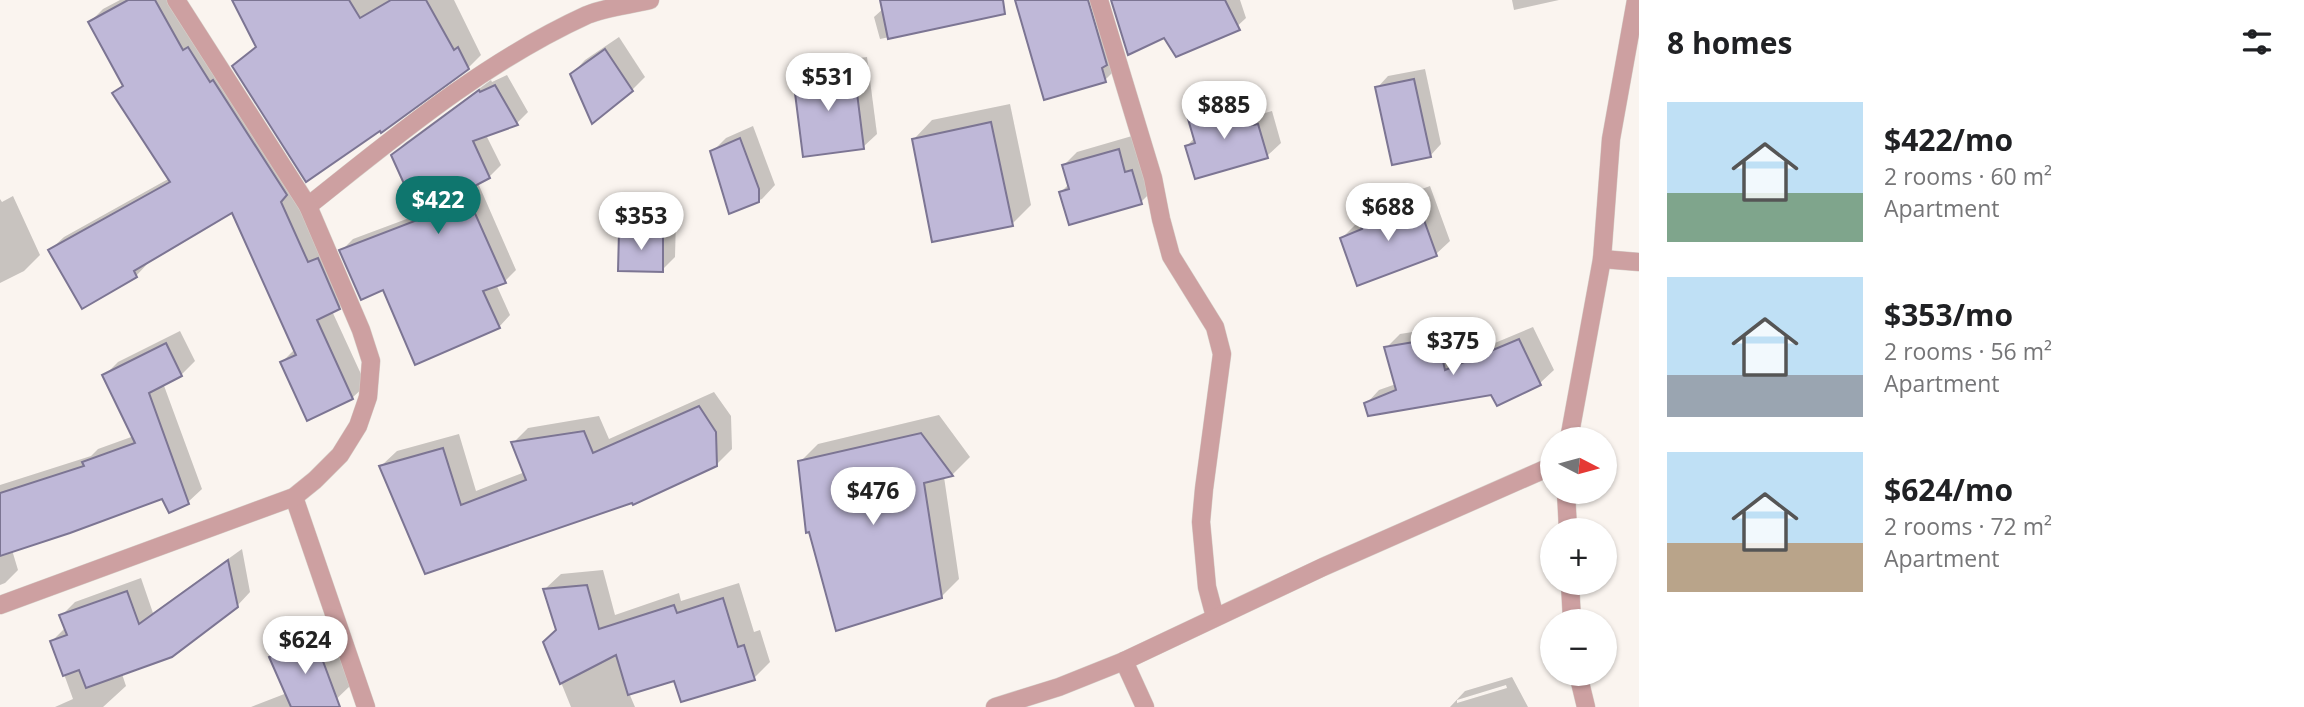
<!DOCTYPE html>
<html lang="en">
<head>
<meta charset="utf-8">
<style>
	:root { --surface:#fff; --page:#f6f6f6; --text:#202124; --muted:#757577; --accent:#0f766e }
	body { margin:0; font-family:"Open Sans",sans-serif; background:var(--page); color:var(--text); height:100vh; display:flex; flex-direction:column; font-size:26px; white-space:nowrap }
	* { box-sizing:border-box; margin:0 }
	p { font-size:23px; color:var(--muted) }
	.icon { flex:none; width:38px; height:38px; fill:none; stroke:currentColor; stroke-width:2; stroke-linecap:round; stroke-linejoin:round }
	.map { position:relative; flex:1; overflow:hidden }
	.sheet { display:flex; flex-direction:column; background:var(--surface); width:665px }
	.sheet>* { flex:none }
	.needle { width:46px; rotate:96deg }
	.tools { position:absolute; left:1540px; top:427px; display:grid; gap:14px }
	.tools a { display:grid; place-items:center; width:77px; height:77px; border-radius:50%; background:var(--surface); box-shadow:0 2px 5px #0004; font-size:35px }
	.price { position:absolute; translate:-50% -60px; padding:0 16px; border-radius:24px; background:#fff; color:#222; font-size:23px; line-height:46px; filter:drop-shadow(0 2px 4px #0008) }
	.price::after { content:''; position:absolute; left:50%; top:42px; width:21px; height:16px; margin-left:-10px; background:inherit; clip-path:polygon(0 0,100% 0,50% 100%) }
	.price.selected { background:var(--accent); color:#fff }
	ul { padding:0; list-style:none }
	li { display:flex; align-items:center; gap:21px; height:175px; padding:0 28px }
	li span { display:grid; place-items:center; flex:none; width:196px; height:140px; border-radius:0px; color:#555 }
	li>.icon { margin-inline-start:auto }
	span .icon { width:84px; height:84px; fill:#fffc; stroke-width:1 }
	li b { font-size:30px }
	h2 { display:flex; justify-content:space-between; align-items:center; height:84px; padding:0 28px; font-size:30px }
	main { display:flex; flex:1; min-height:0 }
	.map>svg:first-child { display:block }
</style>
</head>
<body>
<main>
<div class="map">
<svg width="1639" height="707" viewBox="0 0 1639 707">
	<rect width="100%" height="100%" fill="#faf4ef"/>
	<!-- shadow -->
	<g fill="#0003" fill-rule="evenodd">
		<polygon points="120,0 175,0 352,295 339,308 332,311 366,385 352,398 282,362 295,349 232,211 148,260 149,262 136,276 50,250 64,237 170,178 114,94 124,84 90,22 103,9"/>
		<polygon points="234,0 454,0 481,55 468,68 381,129 234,66 257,45"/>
		<polygon points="882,0 982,0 970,20 880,39 874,17 884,8"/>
		<polygon points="1017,0 1100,0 1118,67 1105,80"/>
		<polygon points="1172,0 1240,0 1246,18 1232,31"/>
		<polygon points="1512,0 1559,0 1514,10"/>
		<polygon points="619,37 645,77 632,90 572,74 585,60"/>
		<polygon points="867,57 877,134 863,147 795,78 809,64"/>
		<polygon points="1425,69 1441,144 1430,156 1377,88 1388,76"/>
		<polygon points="507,75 528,112 517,123 486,135 501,165 489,177 478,183 516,270 505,281 496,284 510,315 499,327 384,288 341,251 353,239 420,214 393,155 405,143 491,80 492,82"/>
		<polygon points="1258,90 1265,113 1272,111 1281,143 1267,156 1187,146 1195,137 1190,119 1204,106"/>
		<polygon points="1010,104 1031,205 1012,224 914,139 932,120"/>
		<polygon points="753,126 775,185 762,199 731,211 712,152 726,138"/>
		<polygon points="1132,136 1154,189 1141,202 1061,192 1069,184 1064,165 1077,152"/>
		<polygon points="1430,186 1450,241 1436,254 1342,238 1355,225 1361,223 1360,220 1373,207"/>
		<polygon points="13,196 40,255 24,271 0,283 0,199 2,202"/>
		<polygon points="635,218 676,219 675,257 662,270 621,231"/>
		<polygon points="1451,326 1459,358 1533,327 1554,370 1540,383 1492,393 1366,404 1379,390 1396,384 1386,348 1400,334"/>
		<polygon points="180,331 195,361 181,375 163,383 202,489 188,502 163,497 12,550 18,570 5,583 0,585 0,485 91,456 98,449 134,436 105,375 118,362"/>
		<polygon points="714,392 731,416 732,449 716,465 633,500 426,571 381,466 397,451 459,434 476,491 525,472 513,443 528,428 599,416 609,439"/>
		<polygon points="939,415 970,457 952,475 944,477 959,579 941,597 800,462 818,444"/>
		<polygon points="242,549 250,592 237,606 122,674 126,686 103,707 55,707 73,699 52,641 66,627 61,616 75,602 141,578 153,613"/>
		<polygon points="603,570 615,615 679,593 681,601 739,583 754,632 760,630 770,662 754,678 676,678 629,693 635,707 571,707 545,643 558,630 545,589 561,574"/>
		<polygon points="327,625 350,686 328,707 251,707 287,693 271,657 284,644"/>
		<path d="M1512,677L1528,707H1450L1465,691ZM1506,685L1507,688L1457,703V700Z"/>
	</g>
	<!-- building -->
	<g fill="#bfb8d8" stroke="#7c7593" stroke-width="2">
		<polygon points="128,0 155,0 183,50 188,47 210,82 213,80 287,195 281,202 308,262 318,258 340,309 317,320 353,399 307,421 280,362 296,355 232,213 134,271 137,277 82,309 48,250 170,182 112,93 123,86 88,22"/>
		<polygon points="232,0 349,0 360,18 391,0 426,0 454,50 458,47 469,69 381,133 380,131 306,182 232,66 256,47"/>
		<polygon points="880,0 1003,0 1005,14 888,39"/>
		<polygon points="1015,0 1088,0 1107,65 1102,68 1106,82 1044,100"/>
		<polygon points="1111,0 1225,0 1240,30 1176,57 1164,38 1128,55"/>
		<polygon points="605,49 633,91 592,124 570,74"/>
		<polygon points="854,69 864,149 803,157 793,77"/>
		<polygon points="1414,79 1431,157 1392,165 1375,87"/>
		<polygon points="495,85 518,125 473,141 490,178 465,191 506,283 483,291 500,328 415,365 383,290 361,300 339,250 420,219 391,155 479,90 480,92"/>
		<polygon points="1245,102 1252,125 1258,124 1268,158 1195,179 1185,146 1195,143 1188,119"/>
		<polygon points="991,122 1013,226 932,242 912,139"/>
		<polygon points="740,138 759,189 759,202 729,214 710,151"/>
		<polygon points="1119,149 1125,172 1132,170 1142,204 1069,225 1059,192 1069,189 1062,165"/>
		<polygon points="1416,198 1437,256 1357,286 1340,238 1362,229 1358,220"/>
		<polygon points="619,231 663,232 663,272 618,271"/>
		<polygon points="1438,338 1445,370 1519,339 1541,385 1497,406 1491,395 1368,416 1364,403 1396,390 1384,347"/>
		<polygon points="166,343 182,376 149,393 189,504 169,513 162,499 70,533 0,556 0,493 84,466 82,462 135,443 102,375"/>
		<polygon points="699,406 716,432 717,466 633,505 632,503 425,574 379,466 443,448 461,505 526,480 511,442 584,431 593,453"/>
		<polygon points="921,433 953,476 924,483 942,598 836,631 809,532 806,533 798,461"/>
		<polygon points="228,560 238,607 172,657 86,688 79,670 63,676 50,641 67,635 59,615 127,591 139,624"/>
		<polygon points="587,585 599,629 674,605 677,613 723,598 738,647 744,645 755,680 681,702 674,681 628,695 616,655 560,684 543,642 556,630 543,589"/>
		<polygon points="314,637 340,707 291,707 269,657"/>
	</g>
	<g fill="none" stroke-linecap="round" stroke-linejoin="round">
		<defs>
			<g id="street">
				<polyline points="1099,0 1153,178 1161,219 1171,256 1215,327 1222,354 1204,489 1201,522 1207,587 1215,617"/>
				<path d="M308,206C396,136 484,62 587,15C606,7 630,5 650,0"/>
				<polyline points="1602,259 1639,262"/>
				<polyline points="1569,439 1602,259 1611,139 1636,0"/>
				<polyline points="1566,492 1568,530"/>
				<polyline points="294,497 366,707"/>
				<polyline points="1570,583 1572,621"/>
				<polyline points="0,605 294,497 315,480 340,455 358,426 368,397 371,361 361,330 308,206 176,0"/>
				<polyline points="1124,661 1145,707"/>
				<polyline points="1578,674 1586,707"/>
				<polyline points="995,707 1059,687 1124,661 1323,567 1552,466"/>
			</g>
		</defs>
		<!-- street casing -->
		<use href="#street" stroke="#d6cfc9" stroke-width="19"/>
		<!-- street -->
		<use href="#street" stroke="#cda0a1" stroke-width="18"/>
	</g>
</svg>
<div class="tools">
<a><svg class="needle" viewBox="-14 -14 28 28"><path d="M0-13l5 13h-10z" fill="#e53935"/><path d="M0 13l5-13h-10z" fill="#757577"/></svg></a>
<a>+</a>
<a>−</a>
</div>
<b class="price" style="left:828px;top:113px">$531</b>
<b class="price" style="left:1224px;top:141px">$885</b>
<b class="price selected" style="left:438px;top:236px">$422</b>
<b class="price" style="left:1388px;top:243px">$688</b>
<b class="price" style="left:641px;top:252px">$353</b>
<b class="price" style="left:1453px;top:377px">$375</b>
<b class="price" style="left:873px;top:527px">$476</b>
<b class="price" style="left:305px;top:676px">$624</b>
</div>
<section class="sheet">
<h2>8 homes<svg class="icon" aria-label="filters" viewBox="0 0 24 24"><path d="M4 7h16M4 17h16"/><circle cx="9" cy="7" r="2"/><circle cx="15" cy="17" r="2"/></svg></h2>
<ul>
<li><span style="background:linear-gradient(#bfe0f5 65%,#7fa58c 0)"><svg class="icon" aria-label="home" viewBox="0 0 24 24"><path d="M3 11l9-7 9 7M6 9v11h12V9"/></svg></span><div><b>$422/mo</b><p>2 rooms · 60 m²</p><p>Apartment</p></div></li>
<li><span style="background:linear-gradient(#bfe0f5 70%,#9aa5b1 0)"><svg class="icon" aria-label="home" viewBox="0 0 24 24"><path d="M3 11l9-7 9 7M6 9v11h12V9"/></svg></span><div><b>$353/mo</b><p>2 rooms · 56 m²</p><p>Apartment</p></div></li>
<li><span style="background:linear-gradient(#bfe0f5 65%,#b9a48a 0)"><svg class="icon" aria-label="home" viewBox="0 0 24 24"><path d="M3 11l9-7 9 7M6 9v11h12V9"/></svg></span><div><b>$624/mo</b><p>2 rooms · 72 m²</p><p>Apartment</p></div></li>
</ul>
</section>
</main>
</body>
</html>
